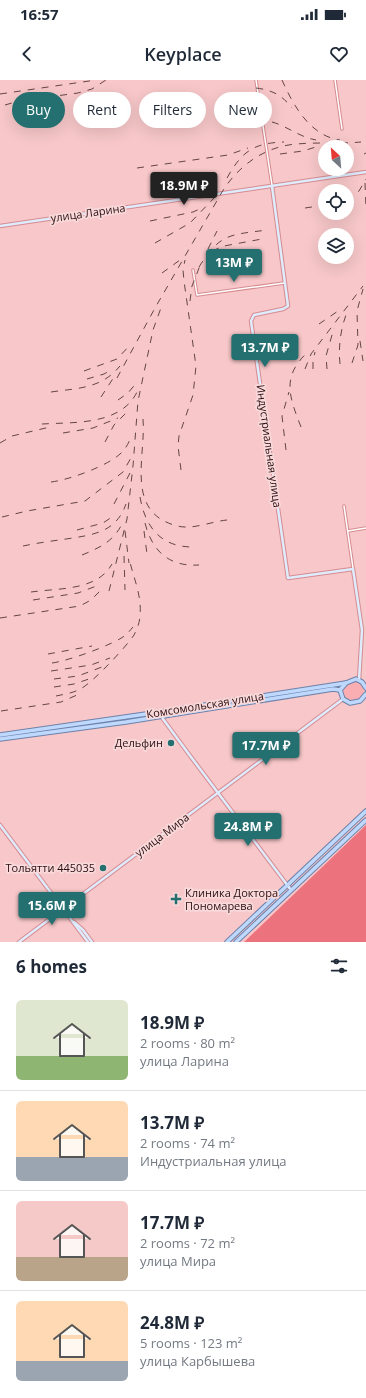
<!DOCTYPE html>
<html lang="en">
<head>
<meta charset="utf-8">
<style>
	:root { --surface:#fff; --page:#f2f2f3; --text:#1f2937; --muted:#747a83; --line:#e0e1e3; --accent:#246f70 }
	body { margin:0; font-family:"Open Sans",sans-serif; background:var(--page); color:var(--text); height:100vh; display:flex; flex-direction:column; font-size:15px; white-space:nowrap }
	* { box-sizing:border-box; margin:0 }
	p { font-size:13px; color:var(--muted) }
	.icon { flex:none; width:22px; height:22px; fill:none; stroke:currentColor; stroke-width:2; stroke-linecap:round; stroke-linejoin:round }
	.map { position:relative; height:862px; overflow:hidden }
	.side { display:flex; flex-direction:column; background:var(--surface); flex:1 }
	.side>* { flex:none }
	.top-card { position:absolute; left:12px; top:12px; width:342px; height:36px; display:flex; gap:8px }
	.needle { width:26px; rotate:334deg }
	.controls { position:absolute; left:318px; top:60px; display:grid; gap:8px }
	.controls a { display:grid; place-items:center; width:36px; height:36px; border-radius:50%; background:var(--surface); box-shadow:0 4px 16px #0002; font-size:20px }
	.price { position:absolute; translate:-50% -34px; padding:0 9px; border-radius:4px; background:var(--accent); color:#fff; font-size:13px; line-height:26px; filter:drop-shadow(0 1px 2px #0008) }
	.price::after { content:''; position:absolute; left:50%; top:24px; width:12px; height:9px; margin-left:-6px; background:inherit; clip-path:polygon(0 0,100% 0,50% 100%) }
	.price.on { background:#222; color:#fff }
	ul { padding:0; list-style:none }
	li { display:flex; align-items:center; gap:12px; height:100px; padding:0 16px }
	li+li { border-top:1px solid var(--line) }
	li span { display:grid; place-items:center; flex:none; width:112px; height:80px; border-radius:6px; color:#555 }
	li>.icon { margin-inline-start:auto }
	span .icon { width:48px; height:48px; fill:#fffc; stroke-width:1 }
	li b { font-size:17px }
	h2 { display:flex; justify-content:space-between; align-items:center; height:48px; padding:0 16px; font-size:17px }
	.chip { padding:0 14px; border-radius:18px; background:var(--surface); box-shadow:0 4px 16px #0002; font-size:14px; line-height:36px }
	.chip.on { background:var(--accent); color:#fff }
	.status { display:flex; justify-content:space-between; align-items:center; height:28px; padding:0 20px; background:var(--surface); direction:ltr }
	.status svg { height:11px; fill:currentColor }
	header { display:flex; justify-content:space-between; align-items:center; height:52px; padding:0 16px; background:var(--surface); font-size:18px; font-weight:600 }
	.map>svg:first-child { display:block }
</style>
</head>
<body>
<div class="status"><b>16:57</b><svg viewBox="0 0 49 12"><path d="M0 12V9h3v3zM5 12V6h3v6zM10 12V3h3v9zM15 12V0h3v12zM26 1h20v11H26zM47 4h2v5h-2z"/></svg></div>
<header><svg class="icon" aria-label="back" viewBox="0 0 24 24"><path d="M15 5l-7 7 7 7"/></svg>Keyplace<svg class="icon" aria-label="heart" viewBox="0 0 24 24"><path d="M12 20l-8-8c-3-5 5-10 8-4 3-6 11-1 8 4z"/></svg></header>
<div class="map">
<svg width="366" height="862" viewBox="0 0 366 862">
	<rect width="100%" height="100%" fill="#f7c7c9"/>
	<!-- green -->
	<polygon fill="#fbaeb2" points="356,600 360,602 364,607 363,616 354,622 345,620 341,610 346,604"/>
	<!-- forest -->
	<polygon fill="#ec727e" points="366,745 366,862 244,862"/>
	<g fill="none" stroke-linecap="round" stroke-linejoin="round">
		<defs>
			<g id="street">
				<polyline points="256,0 272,105"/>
				<polyline points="335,0 342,49"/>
				<polyline points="193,190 197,215 284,203"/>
				<polyline points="344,426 353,488"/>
				<polyline points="348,451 366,448"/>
			</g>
			<g id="secondary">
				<polyline points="272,106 288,226 283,229 254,235 251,241 288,498 353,489 362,550 359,600"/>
				<polyline points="0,146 366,92"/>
				<polyline points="160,632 163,639 188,673 291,810"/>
				<polyline points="0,745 88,862"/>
				<polyline points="74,842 83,850 92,862"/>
				<polyline points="19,862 343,619"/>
			</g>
			<g id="primary">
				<polyline points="366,608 362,602 356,599 346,603 340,610 343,619 350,623 360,621 366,614"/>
				<polyline points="0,655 160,632 346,603"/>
				<polyline points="0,659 126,642 333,609 340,610"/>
				<polyline points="227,862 366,731"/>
				<polyline points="236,862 366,740"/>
			</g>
		</defs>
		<!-- street casing -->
		<use href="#street" stroke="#d68c90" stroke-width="3.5"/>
		<!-- secondary casing -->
		<use href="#secondary" stroke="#d68c90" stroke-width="4.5"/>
		<!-- primary casing -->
		<use href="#primary" stroke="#6e81a9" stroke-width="5.5"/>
		<!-- street -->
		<use href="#street" stroke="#fff" stroke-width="1.5"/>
		<!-- secondary -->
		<use href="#secondary" stroke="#deecfe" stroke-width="2.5"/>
		<!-- primary -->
		<use href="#primary" stroke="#bed9fd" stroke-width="3.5"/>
		<!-- rail -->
		<g stroke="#664547" stroke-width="1" stroke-dasharray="7 7" stroke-linecap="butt">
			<path d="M282,0C293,25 310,56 340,60"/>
			<path d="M256,8C272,10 282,15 292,28"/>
			<polyline points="0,14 96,0"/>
			<polyline points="5,25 19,21 78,13 92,9 106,0"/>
			<path d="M272,42C287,46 299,57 316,60"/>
			<polyline points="280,74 303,71 319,66"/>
			<polyline points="364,74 366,73"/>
			<polyline points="137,88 228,75 248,68"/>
			<path d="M227,98C242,71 254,63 284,62"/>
			<polyline points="365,103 366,128"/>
			<polyline points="347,120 359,111 366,99"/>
			<polyline points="305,128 325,125"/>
			<polyline points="150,141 193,132 202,128"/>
			<polyline points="155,163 190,143 216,116"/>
			<polyline points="208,169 217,151"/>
			<polyline points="212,171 224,166 262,159"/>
			<path d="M199,187C220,153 230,155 267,150"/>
			<polyline points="162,193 180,180"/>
			<polyline points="190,221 192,206 201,183"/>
			<polyline points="319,244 341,229"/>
			<polyline points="360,261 363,281"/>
			<polyline points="352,283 358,265 357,231 363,209"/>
			<path d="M340,284C338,266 341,246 348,230"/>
			<polyline points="305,289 311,274 363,206"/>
			<polyline points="313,289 313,281 315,272"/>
			<polyline points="327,289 326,276 334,248"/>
			<polyline points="84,291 117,279 131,264"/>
			<path d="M117,298L155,228L222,112C238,86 265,66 297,64C318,62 340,64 361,62"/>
			<polyline points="87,299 104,294 113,289"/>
			<path d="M51,312C78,308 101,309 120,286"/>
			<polyline points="101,317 114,297"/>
			<polyline points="118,320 128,313 138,301"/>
			<path d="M143,339C146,372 128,422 164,441C170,444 178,447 185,447C196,448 215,441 227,440"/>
			<path d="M42,344C74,342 122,346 138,310"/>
			<path d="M301,347C289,316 281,296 309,271"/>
			<polyline points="63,353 93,348 118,338"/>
			<polyline points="105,362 114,345 130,329"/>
			<polyline points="0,363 12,356 50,347"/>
			<polyline points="286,370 282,336 289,312"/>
			<polyline points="181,390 178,366 179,356 193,315 196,286 184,201 183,190 185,180"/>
			<path d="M51,402C69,400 107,386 120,374C126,369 129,362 132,355"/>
			<path d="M140,417C145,447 161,468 195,467"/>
			<polyline points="114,424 130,393"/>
			<polyline points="2,437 27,431 85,421 123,392 132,376"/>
			<path d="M145,443C152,471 169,487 199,485"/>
			<polyline points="77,450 103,443 115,435"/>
			<polyline points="125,451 129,483"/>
			<polyline points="144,451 147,474"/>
			<path d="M23,466C37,463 52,461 66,459C92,455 116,453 126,424"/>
			<path d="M82,475C99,468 113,462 122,444"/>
			<polyline points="124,476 125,510"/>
			<polyline points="109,511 127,439 133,386 138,321 153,250 162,225"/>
			<path d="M31,512C59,508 97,511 112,484"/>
			<polyline points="33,520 78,513 99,505"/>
			<polyline points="0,538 80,526 91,520 101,510"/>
			<polyline points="48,574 92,566"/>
			<path d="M52,583C68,581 116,564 127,554C129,552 131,549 133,547"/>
			<polyline points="51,591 91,585 110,578"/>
			<polyline points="54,599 78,596 102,587"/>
			<polyline points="54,607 74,604 89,599"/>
			<path d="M56,616C65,614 74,613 82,608C94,601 126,567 134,555C137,549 140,542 140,535C142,515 133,497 129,478"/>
			<polyline points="1,631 61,622 77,615"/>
		</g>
	</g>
	<!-- markers -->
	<g fill="#246f70" stroke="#f9d9da" stroke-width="1.5">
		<circle cx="171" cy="663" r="4"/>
		<circle cx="103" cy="788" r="4"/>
		<path d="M174 813h4v4h4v4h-4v4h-4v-4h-4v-4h4z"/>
	</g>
	<g text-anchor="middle" stroke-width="3.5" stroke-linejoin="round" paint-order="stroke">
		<!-- street labels -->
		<g font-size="11" fill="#2a0f11" stroke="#f9d9da">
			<text transform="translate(88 133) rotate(-8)" y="4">улица Ларина</text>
			<text transform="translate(269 366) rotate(82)" y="4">Индустриальная улица</text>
			<text transform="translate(205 625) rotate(-9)" y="4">Комсомольская улица</text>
			<text transform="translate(162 755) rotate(-37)" y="4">улица Мира</text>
		</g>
		<!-- poi labels -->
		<g font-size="11" fill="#2a0f11" stroke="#f9d9da" text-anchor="end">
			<text x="163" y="667">Дельфин</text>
			<text x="95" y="792">Тольятти 445035</text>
			<text x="185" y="817" text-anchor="start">Клиника Доктора<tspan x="185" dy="13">Пономарева</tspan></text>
		</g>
	</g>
</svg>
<div class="controls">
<a><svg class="needle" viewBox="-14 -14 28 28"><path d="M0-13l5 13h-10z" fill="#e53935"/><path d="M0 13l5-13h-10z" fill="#747a83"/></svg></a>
<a><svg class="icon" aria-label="locate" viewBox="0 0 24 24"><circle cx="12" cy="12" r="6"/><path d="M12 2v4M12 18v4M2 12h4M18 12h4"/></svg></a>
<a><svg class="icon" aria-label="layers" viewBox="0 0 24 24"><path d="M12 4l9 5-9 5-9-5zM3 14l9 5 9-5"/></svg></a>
</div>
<b class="price on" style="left:184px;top:126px">18.9M ₽</b>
<b class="price" style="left:234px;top:203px">13M ₽</b>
<b class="price" style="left:265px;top:288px">13.7M ₽</b>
<b class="price" style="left:266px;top:686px">17.7M ₽</b>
<b class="price" style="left:248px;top:767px">24.8M ₽</b>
<b class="price" style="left:52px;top:846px">15.6M ₽</b>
<div class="top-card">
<a class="chip on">Buy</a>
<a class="chip">Rent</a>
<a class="chip">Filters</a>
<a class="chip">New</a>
</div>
</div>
<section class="side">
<h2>6 homes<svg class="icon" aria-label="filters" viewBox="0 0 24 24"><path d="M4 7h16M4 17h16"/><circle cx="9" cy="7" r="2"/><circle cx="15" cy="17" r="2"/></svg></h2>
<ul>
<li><span style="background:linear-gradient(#dfe7d0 70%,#8fb573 0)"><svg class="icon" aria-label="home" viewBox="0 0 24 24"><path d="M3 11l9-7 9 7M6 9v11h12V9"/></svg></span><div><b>18.9M ₽</b><p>2 rooms · 80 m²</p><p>улица Ларина</p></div></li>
<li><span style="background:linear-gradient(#ffd9b3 70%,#9aa5b1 0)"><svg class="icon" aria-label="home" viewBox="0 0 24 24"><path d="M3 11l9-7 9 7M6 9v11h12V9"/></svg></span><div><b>13.7M ₽</b><p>2 rooms · 74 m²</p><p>Индустриальная улица</p></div></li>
<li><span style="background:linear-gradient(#f6c9c9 70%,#b9a48a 0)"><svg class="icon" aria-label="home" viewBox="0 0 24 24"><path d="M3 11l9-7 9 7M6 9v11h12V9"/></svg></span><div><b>17.7M ₽</b><p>2 rooms · 72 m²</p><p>улица Мира</p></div></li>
<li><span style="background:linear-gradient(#ffd9b3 75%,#9aa5b1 0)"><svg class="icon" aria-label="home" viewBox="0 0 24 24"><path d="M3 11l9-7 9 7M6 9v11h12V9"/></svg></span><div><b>24.8M ₽</b><p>5 rooms · 123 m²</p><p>улица Карбышева</p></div></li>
</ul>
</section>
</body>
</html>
